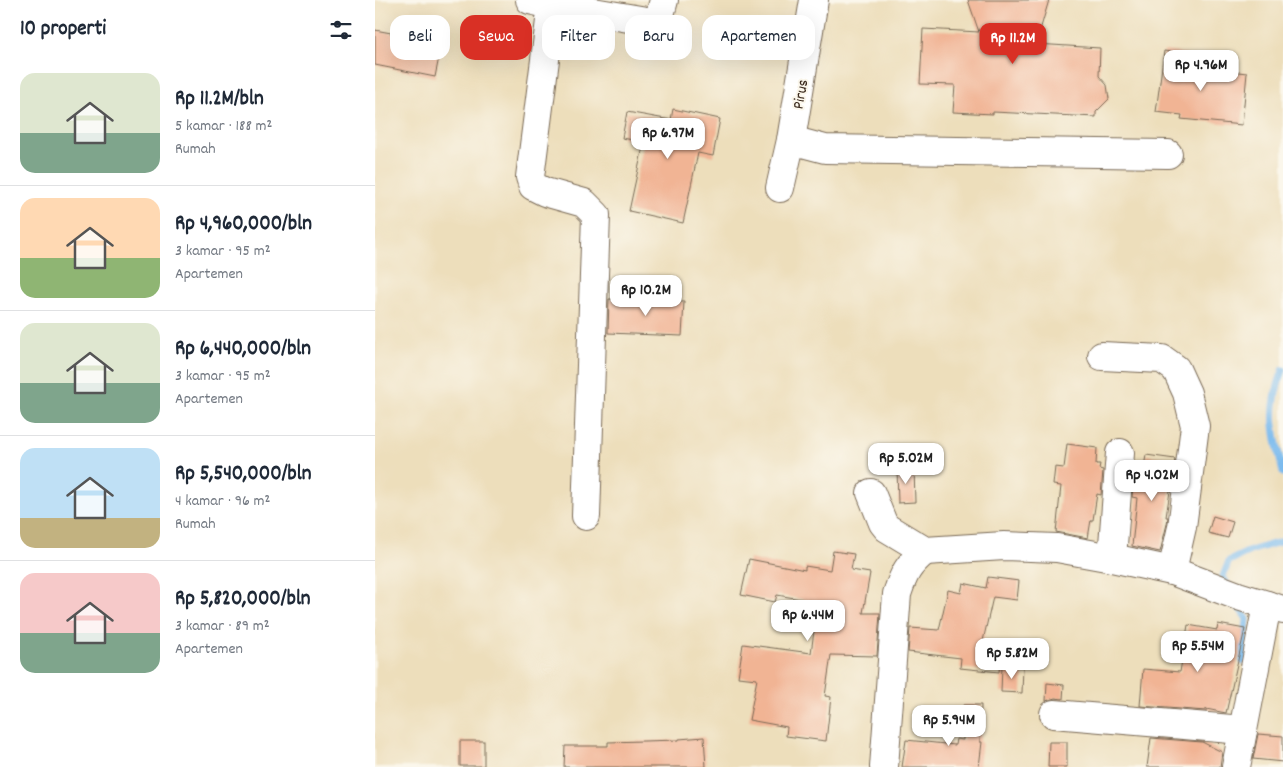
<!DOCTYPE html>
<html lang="id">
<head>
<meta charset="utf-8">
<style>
	:root { --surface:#fff; --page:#f2f2f3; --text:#1f2937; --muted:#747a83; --line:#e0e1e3; --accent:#d93025 }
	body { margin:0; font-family:Dekko,sans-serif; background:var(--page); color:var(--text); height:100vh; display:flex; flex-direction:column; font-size:19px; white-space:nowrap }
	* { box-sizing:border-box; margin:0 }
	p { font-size:16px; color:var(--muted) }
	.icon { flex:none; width:28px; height:28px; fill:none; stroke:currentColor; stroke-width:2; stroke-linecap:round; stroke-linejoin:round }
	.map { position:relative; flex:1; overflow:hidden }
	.panel { display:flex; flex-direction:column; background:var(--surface); width:375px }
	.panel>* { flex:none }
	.guide { position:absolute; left:15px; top:15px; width:475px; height:45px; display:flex; gap:10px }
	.price { position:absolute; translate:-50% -42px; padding:0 11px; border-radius:10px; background:#fff; color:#222; font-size:16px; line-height:32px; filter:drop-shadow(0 1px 2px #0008) }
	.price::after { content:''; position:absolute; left:50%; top:30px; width:15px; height:11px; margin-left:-8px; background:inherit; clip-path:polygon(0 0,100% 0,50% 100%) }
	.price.current { background:var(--accent); color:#fff }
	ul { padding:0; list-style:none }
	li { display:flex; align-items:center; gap:15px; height:125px; padding:0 20px }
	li+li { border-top:1px solid var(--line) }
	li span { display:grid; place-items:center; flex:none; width:140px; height:100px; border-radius:15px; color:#555 }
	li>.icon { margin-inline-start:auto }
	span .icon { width:60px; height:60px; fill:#fffc; stroke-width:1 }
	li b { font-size:21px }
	h2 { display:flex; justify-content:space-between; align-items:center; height:60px; padding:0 20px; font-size:21px }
	.chip { padding:0 18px; border-radius:15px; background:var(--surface); box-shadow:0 5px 20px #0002; font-size:18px; line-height:45px }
	.chip.current { background:var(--accent); color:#fff }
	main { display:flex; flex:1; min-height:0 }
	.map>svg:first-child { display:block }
</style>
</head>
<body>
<main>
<section class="panel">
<h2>10 properti<svg class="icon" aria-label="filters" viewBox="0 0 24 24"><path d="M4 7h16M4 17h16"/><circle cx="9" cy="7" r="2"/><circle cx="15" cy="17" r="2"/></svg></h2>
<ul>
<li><span style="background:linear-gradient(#dfe7d0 60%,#7fa58c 0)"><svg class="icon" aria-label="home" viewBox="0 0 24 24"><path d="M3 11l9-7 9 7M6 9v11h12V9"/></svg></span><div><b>Rp 11.2M/bln</b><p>5 kamar · 188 m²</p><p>Rumah</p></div></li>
<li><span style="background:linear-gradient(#ffd9b3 60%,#8fb573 0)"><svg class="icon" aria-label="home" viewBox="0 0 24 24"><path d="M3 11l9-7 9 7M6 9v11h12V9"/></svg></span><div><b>Rp 4,960,000/bln</b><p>3 kamar · 95 m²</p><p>Apartemen</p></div></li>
<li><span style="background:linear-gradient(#dfe7d0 60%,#7fa58c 0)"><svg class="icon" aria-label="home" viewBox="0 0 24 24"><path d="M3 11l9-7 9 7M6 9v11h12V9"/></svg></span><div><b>Rp 6,440,000/bln</b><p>3 kamar · 95 m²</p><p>Apartemen</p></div></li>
<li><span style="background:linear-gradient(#bfe0f5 70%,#c2b280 0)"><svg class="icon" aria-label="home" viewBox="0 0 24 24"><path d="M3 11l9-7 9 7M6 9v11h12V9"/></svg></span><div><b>Rp 5,540,000/bln</b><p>4 kamar · 96 m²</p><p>Rumah</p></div></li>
<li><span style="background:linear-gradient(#f6c9c9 60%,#7fa58c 0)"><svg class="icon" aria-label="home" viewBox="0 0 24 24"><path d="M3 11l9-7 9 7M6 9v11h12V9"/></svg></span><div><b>Rp 5,820,000/bln</b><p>3 kamar · 89 m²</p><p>Apartemen</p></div></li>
</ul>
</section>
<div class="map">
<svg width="908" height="767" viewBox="0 0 908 767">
	<rect width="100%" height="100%" fill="#fbf7ec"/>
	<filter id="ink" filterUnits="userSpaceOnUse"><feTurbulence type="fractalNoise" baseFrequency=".02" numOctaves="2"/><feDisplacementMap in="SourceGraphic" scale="10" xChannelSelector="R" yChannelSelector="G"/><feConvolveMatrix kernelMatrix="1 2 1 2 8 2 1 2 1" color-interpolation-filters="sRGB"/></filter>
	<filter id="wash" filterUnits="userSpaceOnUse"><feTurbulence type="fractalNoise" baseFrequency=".0096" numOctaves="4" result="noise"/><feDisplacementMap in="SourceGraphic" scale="20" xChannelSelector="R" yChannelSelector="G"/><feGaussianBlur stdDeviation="1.12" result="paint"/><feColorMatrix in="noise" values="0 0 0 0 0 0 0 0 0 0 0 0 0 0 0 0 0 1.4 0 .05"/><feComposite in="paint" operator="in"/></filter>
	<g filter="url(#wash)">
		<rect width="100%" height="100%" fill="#eddebb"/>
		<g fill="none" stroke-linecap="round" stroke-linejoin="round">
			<!-- stream -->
			<g stroke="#79baee" stroke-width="7">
				<path d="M908,370C892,411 899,432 908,473"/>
				<polyline points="852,584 848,576 854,561 875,551 908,541"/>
				<polyline points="862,605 872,619 868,661"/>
			</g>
		</g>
		<g id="blocks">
			<!-- building -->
			<g fill="#f1b494">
				<polygon points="593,0 674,0 661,44 725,48 724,76 732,85 734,99 721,112 721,117 618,112 618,114 578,112 580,85 545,84 548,29 604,32"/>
				<polygon points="0,30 27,35 28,30 68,37 60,77 0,65"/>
				<polygon points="789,51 812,54 810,66 872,73 867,125 806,119 807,115 781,112"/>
				<polygon points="298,109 345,119 338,156 323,153 308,223 254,211 269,142 247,138 252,112 296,120"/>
				<polygon points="234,299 309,302 307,336 233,333"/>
				<polygon points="692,444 722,448 721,464 725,464 724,469 728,470 726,495 722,494 718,520 716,520 713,538 681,532 686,486 678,485 680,467 689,468"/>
				<polygon points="771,455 800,459 791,517 793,517 792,524 785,552 757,546 762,498 757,497 759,473 768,474"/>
				<polygon points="522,467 539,467 540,502 523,503"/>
				<polygon points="838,516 858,522 853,538 833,533"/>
				<polygon points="458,551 479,554 476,570 495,573 488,613 505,613 502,656 456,655 450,696 456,697 451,741 411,736 412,727 374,720 382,679 363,677 368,644 436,653 443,602 402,595 400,602 366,595 374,559 430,570 430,566 455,570"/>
				<polygon points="613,577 644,581 642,600 618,597 608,641 627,643 624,672 585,668 586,658 533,652 535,628 564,630 573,590 586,593 588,583 611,588"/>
				<polygon points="843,624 870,629 851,713 831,709 831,711 765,706 768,669 805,672 813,625 842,630"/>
				<polygon points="627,666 648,667 647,693 626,692"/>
				<polygon points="672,683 689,685 688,699 680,698 671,701"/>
				<polygon points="588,705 606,705 605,742 607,742 604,767 527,767 531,740 580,745 581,739 588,740"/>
				<polygon points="883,734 908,736 908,762 878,759"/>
				<polygon points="329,737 331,767 189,767 190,746 233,746 233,742 304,740 304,739"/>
				<polygon points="776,738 827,742 847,752 845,767 772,767"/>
				<rect x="85" y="741" width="24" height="25"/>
				<polygon points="674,742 692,742 692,767 673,767"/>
			</g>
		</g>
	</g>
	<g filter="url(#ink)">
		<use href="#blocks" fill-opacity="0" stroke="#796955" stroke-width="1"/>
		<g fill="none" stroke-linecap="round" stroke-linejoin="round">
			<defs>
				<g id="minor">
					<polyline points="155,0 177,5 277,22 285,15 289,0"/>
					<polyline points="177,5 155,177 158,186 170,192 209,203 221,215 211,516"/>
					<polyline points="416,140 450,149 793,154"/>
					<polyline points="405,188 416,140 439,0"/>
					<polyline points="727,356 787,359 801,369 812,393 820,426 807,527 797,571"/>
					<polyline points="496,493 508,523 512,528 550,551 629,546 682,548 737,558 797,571 863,596 908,610"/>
					<polyline points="737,558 745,453"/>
					<polyline points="679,714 868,730"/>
					<path d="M509,767L522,594C529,573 533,565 550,551"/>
					<polyline points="861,767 892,605"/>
				</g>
			</defs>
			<!-- minor casing -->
			<use href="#minor" stroke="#796955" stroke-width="30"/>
			<!-- minor -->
			<use href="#minor" stroke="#fff" stroke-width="28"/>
		</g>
	</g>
	<g text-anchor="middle" stroke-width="4" stroke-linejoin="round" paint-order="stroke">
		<!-- street labels -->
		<g font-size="16" fill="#3b2a1e" stroke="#fbf7ec">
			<text transform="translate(424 94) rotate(-80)" y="6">Pirus</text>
		</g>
	</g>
</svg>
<b class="price current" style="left:638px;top:65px">Rp 11.2M</b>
<b class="price" style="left:826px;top:92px">Rp 4.96M</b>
<b class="price" style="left:293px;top:160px">Rp 6.97M</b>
<b class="price" style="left:271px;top:317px">Rp 10.2M</b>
<b class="price" style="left:531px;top:485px">Rp 5.02M</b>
<b class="price" style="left:777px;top:502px">Rp 4.02M</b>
<b class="price" style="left:433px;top:642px">Rp 6.44M</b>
<b class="price" style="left:823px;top:673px">Rp 5.54M</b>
<b class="price" style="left:637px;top:680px">Rp 5.82M</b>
<b class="price" style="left:574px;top:747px">Rp 5.94M</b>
<div class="guide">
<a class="chip">Beli</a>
<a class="chip current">Sewa</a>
<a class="chip">Filter</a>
<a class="chip">Baru</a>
<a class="chip">Apartemen</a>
</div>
</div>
</main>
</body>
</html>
